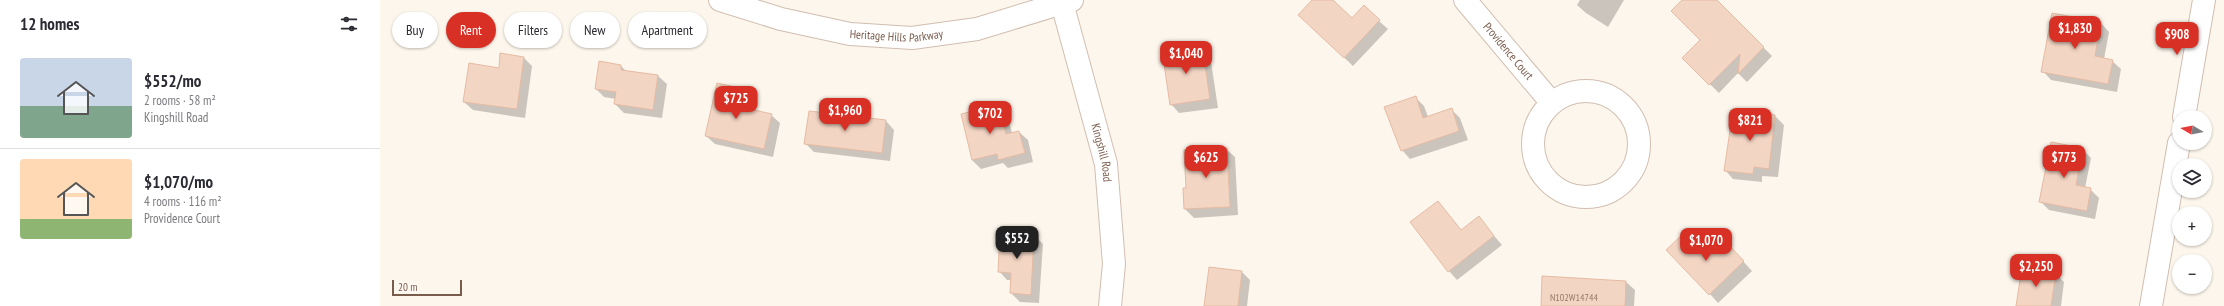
<!DOCTYPE html>
<html lang="en">
<head>
<meta charset="utf-8">
<style>
	:root { --surface:#fff; --page:#f7f7f7; --text:#2b2b33; --muted:#7c7c81; --line:#e1e1e2; --accent:#d93025 }
	body { margin:0; font-family:"PT Sans Narrow",sans-serif; background:var(--page); color:var(--text); height:100vh; display:flex; flex-direction:column; font-size:15px; white-space:nowrap }
	* { box-sizing:border-box; margin:0 }
	p { font-size:13px; color:var(--muted) }
	.icon { flex:none; width:22px; height:22px; fill:none; stroke:currentColor; stroke-width:2; stroke-linecap:round; stroke-linejoin:round }
	.map { position:relative; flex:1; overflow:hidden }
	.details { display:flex; flex-direction:column; background:var(--surface); width:380px }
	.details>* { flex:none }
	.hud { position:absolute; left:12px; top:12px; width:380px; height:36px; display:flex; gap:8px }
	.needle { width:26px; rotate:280deg }
	.buttons { position:absolute; left:1792px; top:110px; display:grid; gap:8px }
	.buttons a { display:grid; place-items:center; width:40px; height:40px; border-radius:50%; background:var(--surface); box-shadow:0 1px 3px #0004; font-size:20px }
	.scale { position:absolute; left:12px; bottom:10px; width:70px; box-sizing:border-box; padding-left:4px; border:2px solid #7a5c4d; border-top:0; font-size:11px; line-height:14px; white-space:nowrap; color:#7a5c4d; -webkit-text-stroke:3px #fffaf3; paint-order:stroke }
	.price { position:absolute; translate:-50% -34px; padding:0 9px; border-radius:8px; background:var(--accent); color:#fff; font-size:13px; line-height:26px; filter:drop-shadow(0 1px 2px #0008) }
	.price::after { content:''; position:absolute; left:50%; top:24px; width:12px; height:9px; margin-left:-6px; background:inherit; clip-path:polygon(0 0,100% 0,50% 100%) }
	.price.on { background:#222; color:#fff }
	ul { padding:0; list-style:none }
	li { display:flex; align-items:center; gap:12px; height:100px; padding:0 20px }
	li+li { border-top:1px solid var(--line) }
	li span { display:grid; place-items:center; flex:none; width:112px; height:80px; border-radius:4px; color:#555 }
	li>.icon { margin-inline-start:auto }
	span .icon { width:48px; height:48px; fill:#fffc; stroke-width:1 }
	li b { font-size:17px }
	h2 { display:flex; justify-content:space-between; align-items:center; height:48px; padding:0 20px; font-size:17px }
	.tag { padding:0 14px; border-radius:18px; background:var(--surface); box-shadow:0 1px 3px #0004; font-size:14px; line-height:36px }
	.tag.on { background:var(--accent); color:#fff }
	main { display:flex; flex:1; min-height:0 }
	.map>svg:first-child { display:block }
</style>
</head>
<body>
<main>
<section class="details">
<h2>12 homes<svg class="icon" aria-label="filters" viewBox="0 0 24 24"><path d="M4 7h16M4 17h16"/><circle cx="9" cy="7" r="2"/><circle cx="15" cy="17" r="2"/></svg></h2>
<ul>
<li><span style="background:linear-gradient(#c9d6e8 60%,#7fa58c 0)"><svg class="icon" aria-label="home" viewBox="0 0 24 24"><path d="M3 11l9-7 9 7M6 9v11h12V9"/></svg></span><div><b>$552/mo</b><p>2 rooms · 58 m²</p><p>Kingshill Road</p></div></li>
<li><span style="background:linear-gradient(#ffd9b3 75%,#8fb573 0)"><svg class="icon" aria-label="home" viewBox="0 0 24 24"><path d="M3 11l9-7 9 7M6 9v11h12V9"/></svg></span><div><b>$1,070/mo</b><p>4 rooms · 116 m²</p><p>Providence Court</p></div></li>
</ul>
</section>
<div class="map">
<svg width="1844" height="306" viewBox="0 0 1844 306">
	<rect width="100%" height="100%" fill="#fdf6ec"/>
	<!-- shadow -->
	<g fill="#0003">
		<polygon points="934,0 951,0 972,19 999,21 1008,29 973,66 928,23"/>
		<polygon points="1200,0 1244,0 1228,27 1206,13 1197,5"/>
		<polygon points="1303,0 1336,0 1392,56 1367,82 1358,73 1339,93 1303,58 1321,40"/>
		<polygon points="1721,23 1729,32 1724,59 1732,61 1741,69 1737,92 1671,80 1663,71"/>
		<polygon points="822,46 830,55 838,108 799,113 791,104"/>
		<polygon points="144,58 152,66 145,118 93,110 84,102 120,69"/>
		<polygon points="241,66 246,71 278,76 287,84 282,118 244,113 235,104 236,99 224,97 216,89"/>
		<polygon points="360,89 369,98 366,109 391,115 400,123 393,157 335,144 326,136"/>
		<polygon points="1035,97 1044,106 1048,117 1071,109 1080,118 1088,140 1030,159 1022,150"/>
		<polygon points="619,106 627,114 632,133 639,132 648,140 653,162 628,168 623,163 601,169 592,160 582,115"/>
		<polygon points="1354,111 1395,116 1404,125 1398,177 1382,176 1382,182 1353,179 1345,170"/>
		<polygon points="506,121 514,130 510,161 434,152 425,143"/>
		<polygon points="846,149 855,157 858,215 814,218 805,209 807,189"/>
		<polygon points="1702,149 1711,158 1705,188 1710,189 1719,198 1715,219 1669,210 1660,201"/>
		<polygon points="1058,203 1082,231 1099,218 1122,245 1077,280 1069,271"/>
		<polygon points="621,233 654,235 663,244 659,303 640,302 631,293 632,280 627,280 619,271"/>
		<polygon points="1351,248 1372,271 1338,303 1330,294"/>
		<polygon points="862,272 870,280 867,306 825,306"/>
		<polygon points="1676,274 1684,282 1681,306 1637,306"/>
		<polygon points="1246,282 1255,290 1254,306 1162,306"/>
	</g>
	<!-- building -->
	<g fill="#f3d5c3" stroke="#e6bba3">
		<polygon points="932,0 953,0 972,18 984,5 1000,20 964,58 918,15"/>
		<polygon points="1302,0 1337,0 1384,47 1358,74 1360,54 1329,85 1302,58 1320,40 1291,11"/>
		<polygon points="1672,13 1721,22 1715,56 1733,60 1728,84 1661,72"/>
		<polygon points="822,45 830,99 790,105 782,50"/>
		<polygon points="120,53 144,57 137,109 83,102 89,63 119,68"/>
		<polygon points="219,61 241,65 241,70 278,75 273,110 234,104 236,92 215,89"/>
		<polygon points="337,83 360,88 356,106 392,114 384,149 325,136"/>
		<polygon points="1036,96 1043,118 1072,108 1079,131 1021,151 1004,107"/>
		<polygon points="619,105 626,134 639,131 645,153 618,160 617,154 592,160 581,114"/>
		<polygon points="1353,110 1395,115 1389,169 1374,167 1373,174 1344,171"/>
		<polygon points="429,111 506,120 502,153 424,144"/>
		<polygon points="1671,142 1703,148 1696,185 1711,188 1707,211 1659,202"/>
		<polygon points="847,148 850,207 804,209 803,188 806,188 804,150"/>
		<polygon points="1058,201 1081,230 1099,216 1114,236 1068,272 1030,222"/>
		<polygon points="620,232 654,234 651,295 630,293 631,273 618,272"/>
		<polygon points="1304,233 1324,255 1342,238 1364,261 1329,295 1286,250"/>
		<polygon points="829,267 862,271 858,306 824,306"/>
		<polygon points="1642,267 1676,273 1671,306 1636,306"/>
		<polygon points="1162,276 1246,281 1245,306 1161,306"/>
	</g>
	<g fill="none" stroke-linecap="round" stroke-linejoin="round">
		<defs>
			<g id="minor">
				<path id="s1" d="M340,0L401,19L470,34L532,38L597,29L692,0"/>
				<path id="s2" d="M1085,0L1171,102"/>
				<path id="s3" d="M682,3L726,164L734,264L730,306"/>
				<circle cx="1206" cy="144" r="53"/>
				<polyline points="1804,117 1824,0"/>
				<polyline points="1771,306 1799,143"/>
			</g>
		</defs>
		<!-- minor casing -->
		<use href="#minor" stroke="#d1beb0" stroke-width="24"/>
		<!-- minor -->
		<use href="#minor" stroke="#fff" stroke-width="22"/>
	</g>
	<g text-anchor="middle" stroke-width="4" stroke-linejoin="round" paint-order="stroke">
		<!-- number labels -->
		<g font-size="10" fill="#987a6a">
			<text x="1194" y="301">N102W14744</text>
		</g>
		<!-- street labels -->
		<g font-size="12" fill="#7a5c4d" stroke="#fffaf3">
			<text dy="4" stroke="none"><textPath href="#s1" startOffset="181">Heritage Hills Parkway</textPath></text>
			<text dy="4" stroke="none"><textPath href="#s2" startOffset="67">Providence Court</textPath></text>
			<text dy="4" stroke="none"><textPath href="#s3" startOffset="155">Kingshill Road</textPath></text>
		</g>
	</g>
</svg>
<div class="buttons">
<a><svg class="needle" viewBox="-14 -14 28 28"><path d="M0-13l5 13h-10z" fill="#e53935"/><path d="M0 13l5-13h-10z" fill="#7c7c81"/></svg></a>
<a><svg class="icon" aria-label="layers" viewBox="0 0 24 24"><path d="M12 4l9 5-9 5-9-5zM3 14l9 5 9-5"/></svg></a>
<a>+</a>
<a>−</a>
</div>
<div class="scale">20 m</div>
<b class="price" style="left:1695px;top:50px">$1,830</b>
<b class="price" style="left:1797px;top:56px">$908</b>
<b class="price" style="left:806px;top:75px">$1,040</b>
<b class="price" style="left:356px;top:120px">$725</b>
<b class="price" style="left:465px;top:132px">$1,960</b>
<b class="price" style="left:610px;top:135px">$702</b>
<b class="price" style="left:1370px;top:142px">$821</b>
<b class="price" style="left:826px;top:179px">$625</b>
<b class="price" style="left:1684px;top:179px">$773</b>
<b class="price on" style="left:637px;top:260px">$552</b>
<b class="price" style="left:1326px;top:262px">$1,070</b>
<b class="price" style="left:1656px;top:288px">$2,250</b>
<div class="hud">
<a class="tag">Buy</a>
<a class="tag on">Rent</a>
<a class="tag">Filters</a>
<a class="tag">New</a>
<a class="tag">Apartment</a>
</div>
</div>
</main>
</body>
</html>
